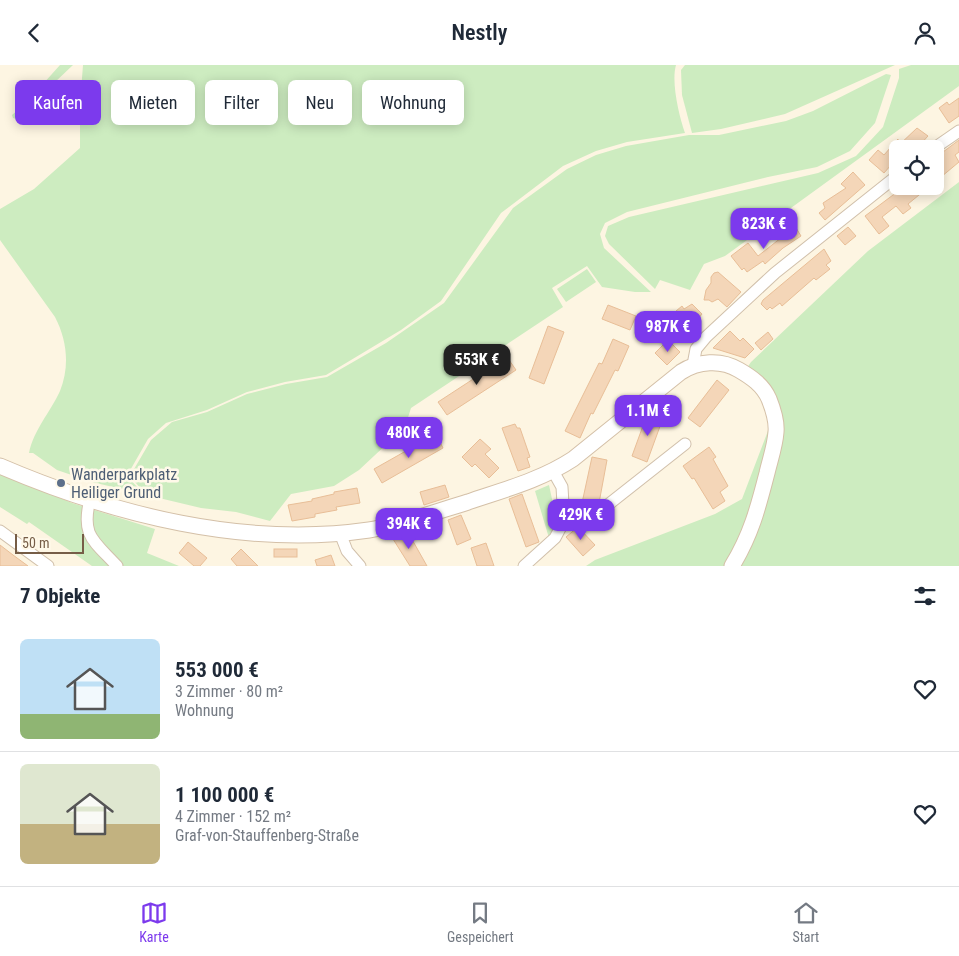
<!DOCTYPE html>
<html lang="de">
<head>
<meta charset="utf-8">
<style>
	:root { --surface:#fff; --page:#f6f6f7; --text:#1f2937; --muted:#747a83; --line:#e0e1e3; --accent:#7c3aed }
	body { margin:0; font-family:"Roboto Condensed",sans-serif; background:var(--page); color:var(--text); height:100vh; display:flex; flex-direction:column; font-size:19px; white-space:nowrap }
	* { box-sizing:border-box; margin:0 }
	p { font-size:16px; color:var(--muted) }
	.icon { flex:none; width:28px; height:28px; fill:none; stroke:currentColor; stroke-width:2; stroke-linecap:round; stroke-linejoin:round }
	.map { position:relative; height:501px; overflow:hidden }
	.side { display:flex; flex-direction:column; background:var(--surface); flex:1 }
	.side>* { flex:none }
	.hud { position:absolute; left:15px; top:15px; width:500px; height:45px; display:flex; gap:10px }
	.buttons { position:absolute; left:889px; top:75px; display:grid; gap:10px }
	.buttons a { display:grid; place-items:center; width:55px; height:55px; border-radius:8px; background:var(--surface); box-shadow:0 2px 12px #0003; font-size:25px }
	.scale { position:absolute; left:15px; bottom:12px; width:69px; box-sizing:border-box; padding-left:5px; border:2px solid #765d47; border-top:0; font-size:14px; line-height:18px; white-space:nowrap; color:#765d47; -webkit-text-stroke:4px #fff9e9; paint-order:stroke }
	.price { position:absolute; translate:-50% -42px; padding:0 11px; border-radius:10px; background:var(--accent); color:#fff; font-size:16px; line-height:32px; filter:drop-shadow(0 1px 2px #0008) }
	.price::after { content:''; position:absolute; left:50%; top:30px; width:15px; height:11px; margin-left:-8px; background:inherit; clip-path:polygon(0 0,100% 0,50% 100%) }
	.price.current { background:#222; color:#fff }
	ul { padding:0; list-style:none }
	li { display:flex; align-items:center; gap:15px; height:125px; padding:0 20px }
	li+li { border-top:1px solid var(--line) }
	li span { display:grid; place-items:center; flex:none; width:140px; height:100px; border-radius:8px; color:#555 }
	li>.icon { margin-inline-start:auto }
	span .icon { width:60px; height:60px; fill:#fffc; stroke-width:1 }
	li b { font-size:21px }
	h2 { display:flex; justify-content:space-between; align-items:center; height:60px; padding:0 20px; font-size:21px }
	.pill { padding:0 18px; border-radius:8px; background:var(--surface); box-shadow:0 2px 12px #0003; font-size:18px; line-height:45px }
	.pill.current { background:var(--accent); color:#fff }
	header { display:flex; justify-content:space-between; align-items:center; height:65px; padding:0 20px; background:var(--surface); font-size:22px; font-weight:600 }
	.tab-bar { display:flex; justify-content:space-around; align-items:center; height:70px; border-top:1px solid var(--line); background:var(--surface); font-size:14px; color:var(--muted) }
	.tab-bar a { display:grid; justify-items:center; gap:2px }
	.tab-bar .current { color:var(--accent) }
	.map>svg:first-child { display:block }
</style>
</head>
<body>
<header><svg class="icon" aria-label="back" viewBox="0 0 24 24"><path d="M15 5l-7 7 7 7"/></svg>Nestly<svg class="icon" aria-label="person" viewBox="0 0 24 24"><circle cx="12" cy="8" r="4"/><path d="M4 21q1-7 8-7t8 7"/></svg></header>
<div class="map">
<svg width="959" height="501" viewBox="0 0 959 501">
	<rect width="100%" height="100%" fill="#fdf5e2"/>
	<!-- green -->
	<g fill="#cdecc0">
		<polygon points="60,0 73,0 16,54 13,53 12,50 26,38"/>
		<path d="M83,0H676C671,17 679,51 685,68L627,77L596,86L563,101L501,148L441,236L401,265L326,310L285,317L247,327L207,345L166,358L148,374L128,409L129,413L139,424H141L130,411L151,375L172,357L207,347L247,329L286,319L327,312L386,278L444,238L513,143L567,104L596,90L626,81L689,70H719L786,56L813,46L886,9L891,10L875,58L850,86L817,102L768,112L627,147L605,158L600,169L604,183L651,227H635L602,222L587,201L552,223L563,242L411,343L405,362L359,405L334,421L291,429L270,456L236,447L201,443L92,417L57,405L33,388H29C34,364 50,348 60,326C70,301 67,275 55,252L0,175V144L34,124L80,83V39Z"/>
		<polygon points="685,0 895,0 785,49 721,64 692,68 682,30 681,5"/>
		<polygon points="911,0 959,0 959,21 725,191 704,199 690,225 660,215 655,224 609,179 605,171 608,161 629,152 818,108 856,91 883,62 899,13 899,4"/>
		<polygon points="959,117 959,501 586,501 595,495 715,449 742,434 771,358 761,331 741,312 751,297 868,186"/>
		<polygon points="587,204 596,217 566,237 557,224"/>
		<polygon points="0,407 72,438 155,464 147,488 179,501 92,501 29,457 27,459 0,442"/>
		<polygon points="549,420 558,462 549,473 535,426"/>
	</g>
	<!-- building -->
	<g fill="#f4d6b8" stroke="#e8be97">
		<polygon points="959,33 959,51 949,58 939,43 947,37 949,40"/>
		<polygon points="917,63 928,71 917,83 910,76 905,84 898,84 898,92 884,108 869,95 878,85 884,90 898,74 898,81"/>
		<polygon points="959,75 959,87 955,90 959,97 935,117 935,93"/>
		<polygon points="853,107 865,120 825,155 819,148 825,143 823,138 846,123 841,119"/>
		<polygon points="905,121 930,121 908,139 911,143 903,149 896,141 882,152 889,161 879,169 865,151"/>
		<polygon points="793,158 801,171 783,183 765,199 763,196 747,207 744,203 742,205 731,191 748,178 758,191 786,169 783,165"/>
		<polygon points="848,162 856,171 845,180 837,171"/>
		<polygon points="824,184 831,196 826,200 830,204 816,215 814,213 782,241 780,238 772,244 770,242 767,245 761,239 763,235"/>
		<polygon points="718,207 741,227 727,242 718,234 712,237 709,235 704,235 706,225 711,218 711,212 714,208"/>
		<polygon points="692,239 702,249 692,261 676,246 682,241 684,244"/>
		<polygon points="608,240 636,251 630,265 602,254"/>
		<polygon points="548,261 564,267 544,319 529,313"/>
		<polygon points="730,266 740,276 743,273 754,284 745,293 713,283"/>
		<polygon points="768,267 773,274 761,285 755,278"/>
		<polygon points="613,274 629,281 618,306 615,305 593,349 591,348 580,373 565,366 599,298 602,299"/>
		<polygon points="668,275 680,287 667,300 655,288"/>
		<polygon points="507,292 516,305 447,350 438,337"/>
		<polygon points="717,315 729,325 700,362 688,353"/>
		<polygon points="648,347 663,353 647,397 632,391"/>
		<polygon points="515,359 517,363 520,363 530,392 527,393 530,402 518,406 502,363"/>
		<polygon points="436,369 443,383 382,418 374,404"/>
		<polygon points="480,374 491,384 485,389 499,403 489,413 475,399 472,402 462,392"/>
		<polygon points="709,382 716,392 713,394 728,421 720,427 725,436 713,444 694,413 692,414 683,401"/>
		<polygon points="592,392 607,395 599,438 594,441 582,438"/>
		<polygon points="445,420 449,432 424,440 420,427"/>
		<polygon points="357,423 360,438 336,442 337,445 315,449 315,452 292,456 288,440 312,436 312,434 334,429 334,427"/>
		<polygon points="522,429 539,477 526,482 509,434"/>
		<polygon points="461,450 471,474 457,480 448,455"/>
		<polygon points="578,462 595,480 583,491 566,472"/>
		<polygon points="406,466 414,478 427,501 410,501 393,474"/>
		<polygon points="188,477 207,493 200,501 194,501 179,488"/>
		<polygon points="486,478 494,501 477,501 471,483"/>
		<polygon points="0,480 13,490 28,501 0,501"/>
		<polygon points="241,484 258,501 237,501 231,494"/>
		<rect x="274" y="484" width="23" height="8"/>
		<polygon points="331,490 335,501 317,501 315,495"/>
	</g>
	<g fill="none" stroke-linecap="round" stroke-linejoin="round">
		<defs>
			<g id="street">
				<polyline points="933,84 959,66"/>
				<polyline points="693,300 696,284 706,272 775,208 898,110"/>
				<path d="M90,434C81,471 93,475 117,501"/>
				<polyline points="564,456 584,453 600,446 685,379"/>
				<polyline points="0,466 48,501"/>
				<polyline points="340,468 347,486 360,501"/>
				<polyline points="524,501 555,473 564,456 562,422 553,406"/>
			</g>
			<path id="secondary" d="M0,401C114,450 245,483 369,465C400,460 438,446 468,437C503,425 541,415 573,394L681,307C698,296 721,294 739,305C751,312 763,320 769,334C773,344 777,356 776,367C775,381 770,395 767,408C758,443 751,470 732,501"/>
		</defs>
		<!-- street casing -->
		<use href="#street" stroke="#d1c0ab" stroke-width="13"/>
		<!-- secondary casing -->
		<use href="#secondary" stroke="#d4c0a8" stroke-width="17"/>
		<!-- street -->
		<use href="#street" stroke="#fff" stroke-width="11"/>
		<!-- secondary -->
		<use href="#secondary" stroke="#fff" stroke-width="15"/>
	</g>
	<!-- markers -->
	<circle fill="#5c6f8a" stroke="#fff9e9" stroke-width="2" cx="61" cy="418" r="5"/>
	<g text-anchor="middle" stroke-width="5" stroke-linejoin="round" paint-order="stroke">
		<!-- service labels -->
		<g font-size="16" fill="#4e5e75" stroke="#fff9e9" text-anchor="start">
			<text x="71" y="415">Wanderparkplatz<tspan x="71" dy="18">Heiliger Grund</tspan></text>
		</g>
	</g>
</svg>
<div class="buttons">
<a><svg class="icon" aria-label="locate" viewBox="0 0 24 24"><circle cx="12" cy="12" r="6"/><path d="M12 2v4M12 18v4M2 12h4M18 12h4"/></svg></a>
</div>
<div class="scale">50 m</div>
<b class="price" style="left:764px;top:185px">823K €</b>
<b class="price" style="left:668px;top:288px">987K €</b>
<b class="price current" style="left:477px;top:321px">553K €</b>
<b class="price" style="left:648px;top:372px">1.1M €</b>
<b class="price" style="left:409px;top:394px">480K €</b>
<b class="price" style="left:581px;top:476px">429K €</b>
<b class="price" style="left:409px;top:485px">394K €</b>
<div class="hud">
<a class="pill current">Kaufen</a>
<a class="pill">Mieten</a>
<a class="pill">Filter</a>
<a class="pill">Neu</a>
<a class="pill">Wohnung</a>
</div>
</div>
<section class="side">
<h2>7 Objekte<svg class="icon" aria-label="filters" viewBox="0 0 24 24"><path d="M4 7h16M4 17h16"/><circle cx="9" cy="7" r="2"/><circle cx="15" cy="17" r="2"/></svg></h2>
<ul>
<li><span style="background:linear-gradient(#bfe0f5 75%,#8fb573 0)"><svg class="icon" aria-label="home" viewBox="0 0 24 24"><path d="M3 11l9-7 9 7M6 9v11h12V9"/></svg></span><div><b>553 000 €</b><p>3 Zimmer · 80 m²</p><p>Wohnung</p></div><svg class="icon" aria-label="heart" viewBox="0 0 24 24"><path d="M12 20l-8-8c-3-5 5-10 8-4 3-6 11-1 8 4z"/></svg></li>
<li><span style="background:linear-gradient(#dfe7d0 60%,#c2b280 0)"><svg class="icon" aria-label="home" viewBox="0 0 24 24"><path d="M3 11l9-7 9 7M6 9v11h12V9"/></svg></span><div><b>1 100 000 €</b><p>4 Zimmer · 152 m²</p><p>Graf-von-Stauffenberg-Straße</p></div><svg class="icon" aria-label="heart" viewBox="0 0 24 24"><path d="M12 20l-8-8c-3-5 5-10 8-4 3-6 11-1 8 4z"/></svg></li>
</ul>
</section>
<nav class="tab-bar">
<a class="current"><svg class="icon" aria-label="map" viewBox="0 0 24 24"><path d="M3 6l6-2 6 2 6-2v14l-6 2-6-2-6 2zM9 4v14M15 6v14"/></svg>Karte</a>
<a><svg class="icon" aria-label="saved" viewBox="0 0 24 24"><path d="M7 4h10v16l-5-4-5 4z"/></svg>Gespeichert</a>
<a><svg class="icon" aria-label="home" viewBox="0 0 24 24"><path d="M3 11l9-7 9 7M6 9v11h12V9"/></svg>Start</a>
</nav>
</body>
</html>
